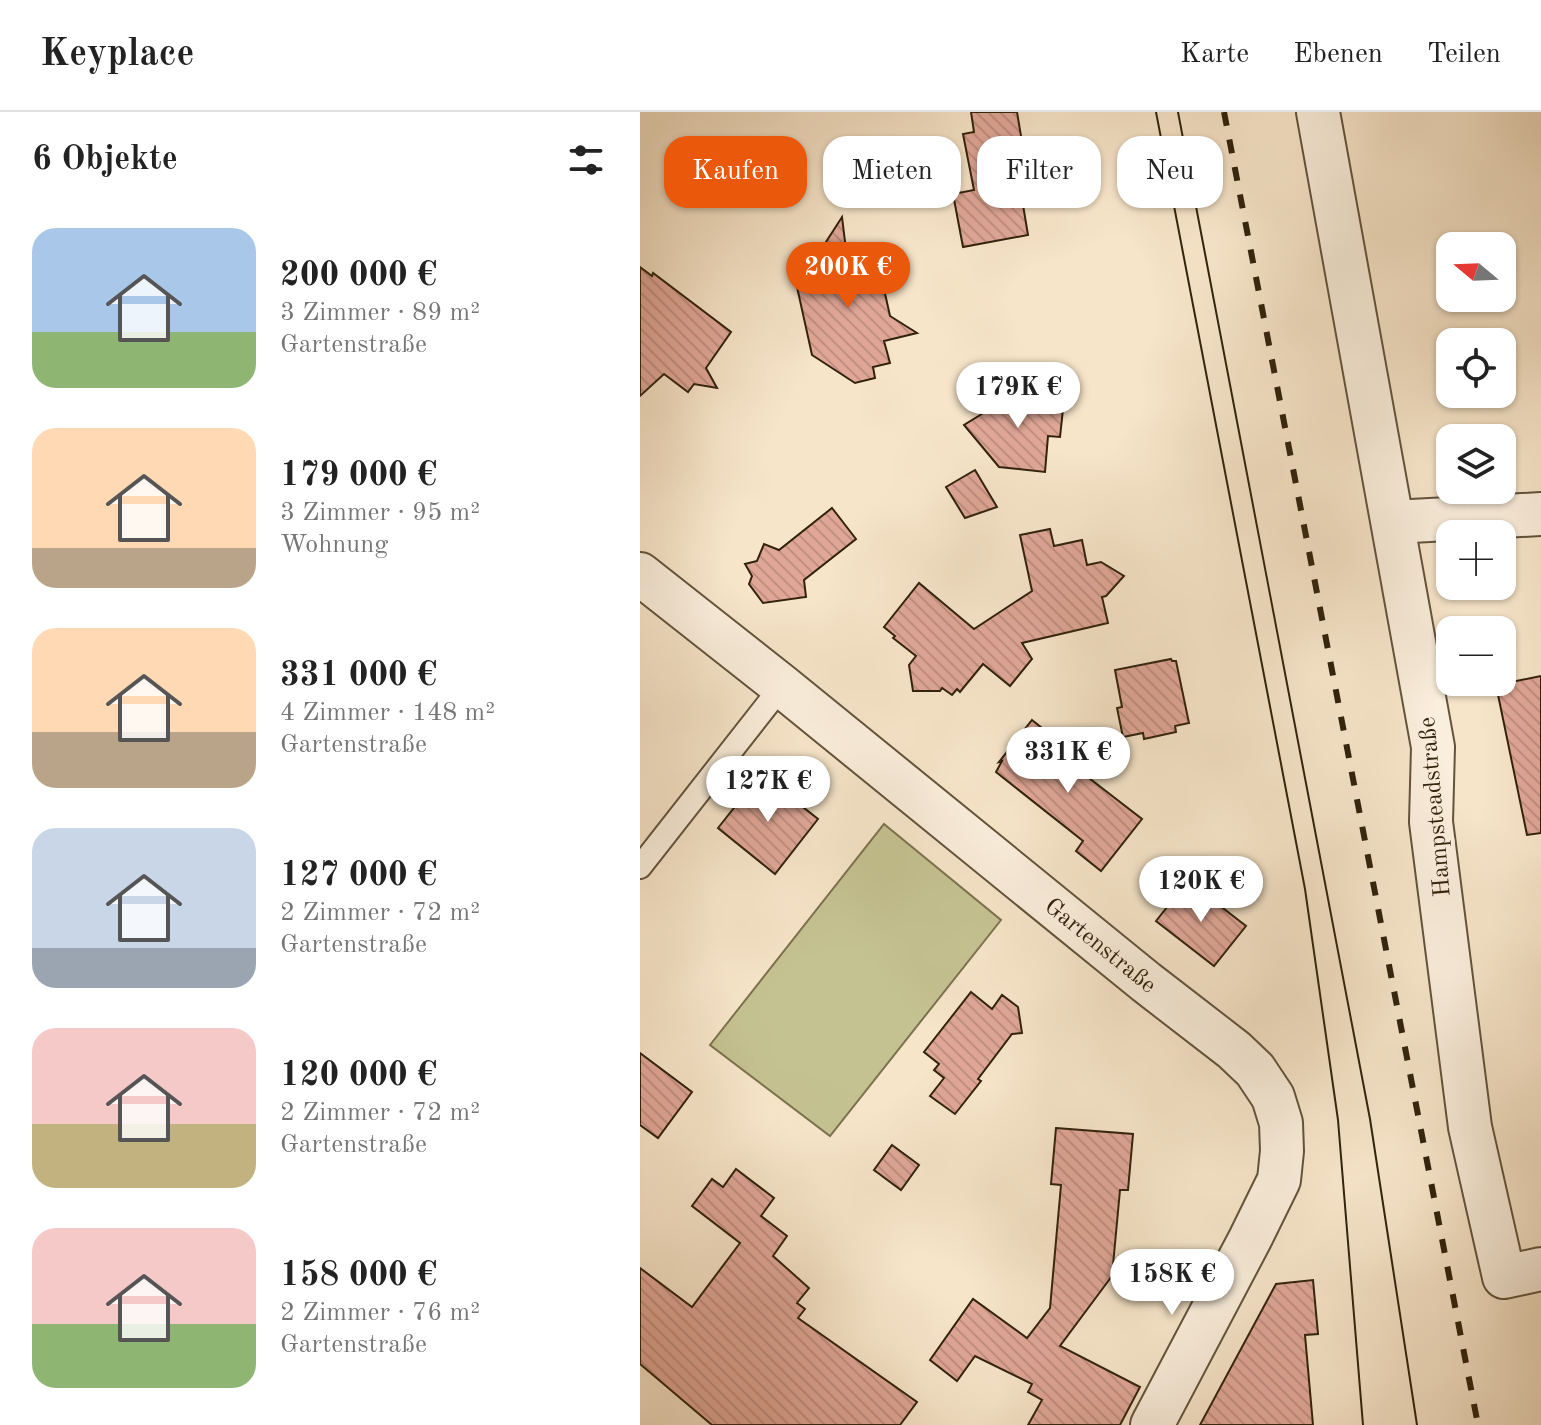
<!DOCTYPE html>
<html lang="de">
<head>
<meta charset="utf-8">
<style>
	:root { --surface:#fff; --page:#f6f6f6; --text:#222; --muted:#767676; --line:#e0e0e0; --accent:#ea580c }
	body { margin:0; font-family:"Old Standard TT",serif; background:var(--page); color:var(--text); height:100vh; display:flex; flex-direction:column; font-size:30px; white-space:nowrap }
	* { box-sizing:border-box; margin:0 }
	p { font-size:26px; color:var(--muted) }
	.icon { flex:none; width:44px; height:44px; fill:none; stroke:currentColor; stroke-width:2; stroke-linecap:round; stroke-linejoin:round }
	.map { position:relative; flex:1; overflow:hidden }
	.details { display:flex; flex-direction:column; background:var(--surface); width:640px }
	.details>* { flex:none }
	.hud { position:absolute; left:24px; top:24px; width:756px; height:72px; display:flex; gap:16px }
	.needle { width:52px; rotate:289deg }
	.buttons { position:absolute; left:796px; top:120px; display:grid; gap:16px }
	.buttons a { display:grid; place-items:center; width:80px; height:80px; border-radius:16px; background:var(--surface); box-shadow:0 2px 6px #0004; font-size:40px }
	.price { position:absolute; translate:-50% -68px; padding:0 18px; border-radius:28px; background:#fff; color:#222; font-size:26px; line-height:52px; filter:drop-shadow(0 2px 4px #0008) }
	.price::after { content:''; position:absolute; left:50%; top:48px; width:24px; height:18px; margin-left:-12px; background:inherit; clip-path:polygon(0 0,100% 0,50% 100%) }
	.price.selected { background:var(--accent); color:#fff }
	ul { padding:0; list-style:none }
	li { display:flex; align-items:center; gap:24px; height:200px; padding:0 32px }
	li span { display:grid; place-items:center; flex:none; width:224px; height:160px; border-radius:24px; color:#555 }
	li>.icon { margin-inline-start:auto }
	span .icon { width:96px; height:96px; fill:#fffc; stroke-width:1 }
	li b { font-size:34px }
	h2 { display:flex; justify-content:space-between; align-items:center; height:96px; padding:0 32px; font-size:34px }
	.tag { padding:0 28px; border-radius:24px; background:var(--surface); box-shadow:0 2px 6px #0004; font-size:28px; line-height:72px }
	.tag.selected { background:var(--accent); color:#fff }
	header { display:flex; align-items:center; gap:48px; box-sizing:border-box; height:112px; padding:0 40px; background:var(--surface); border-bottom:2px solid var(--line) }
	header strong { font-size:38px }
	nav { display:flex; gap:44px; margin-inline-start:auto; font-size:28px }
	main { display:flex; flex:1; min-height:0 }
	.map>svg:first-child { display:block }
</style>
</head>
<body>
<header>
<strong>Keyplace</strong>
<nav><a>Karte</a><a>Ebenen</a><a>Teilen</a></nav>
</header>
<main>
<section class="details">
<h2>6 Objekte<svg class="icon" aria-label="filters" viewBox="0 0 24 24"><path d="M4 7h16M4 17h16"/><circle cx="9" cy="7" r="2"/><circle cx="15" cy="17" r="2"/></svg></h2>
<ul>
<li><span style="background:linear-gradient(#a9c7e8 65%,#8fb573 0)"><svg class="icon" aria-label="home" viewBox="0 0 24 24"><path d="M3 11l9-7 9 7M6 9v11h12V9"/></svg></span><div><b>200 000 €</b><p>3 Zimmer · 89 m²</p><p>Gartenstraße</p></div></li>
<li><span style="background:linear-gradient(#ffd9b3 75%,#b9a48a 0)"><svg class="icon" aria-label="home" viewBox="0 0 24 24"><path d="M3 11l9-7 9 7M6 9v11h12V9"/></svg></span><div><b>179 000 €</b><p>3 Zimmer · 95 m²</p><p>Wohnung</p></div></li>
<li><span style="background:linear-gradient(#ffd9b3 65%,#b9a48a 0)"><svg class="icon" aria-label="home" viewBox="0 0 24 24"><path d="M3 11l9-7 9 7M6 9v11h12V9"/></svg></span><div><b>331 000 €</b><p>4 Zimmer · 148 m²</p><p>Gartenstraße</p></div></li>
<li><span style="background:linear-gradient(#c9d6e8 75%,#9aa5b1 0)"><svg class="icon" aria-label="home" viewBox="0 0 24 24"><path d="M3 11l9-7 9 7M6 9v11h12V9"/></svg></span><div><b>127 000 €</b><p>2 Zimmer · 72 m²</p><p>Gartenstraße</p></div></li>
<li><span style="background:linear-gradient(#f6c9c9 60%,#c2b280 0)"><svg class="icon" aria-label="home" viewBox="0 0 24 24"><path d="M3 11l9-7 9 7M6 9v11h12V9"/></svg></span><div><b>120 000 €</b><p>2 Zimmer · 72 m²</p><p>Gartenstraße</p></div></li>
<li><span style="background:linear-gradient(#f6c9c9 60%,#8fb573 0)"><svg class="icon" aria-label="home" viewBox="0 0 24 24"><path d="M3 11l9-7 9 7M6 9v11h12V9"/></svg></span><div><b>158 000 €</b><p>2 Zimmer · 76 m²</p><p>Gartenstraße</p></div></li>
</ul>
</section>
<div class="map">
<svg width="901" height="1313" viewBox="0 0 901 1313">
	<defs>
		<pattern id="building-back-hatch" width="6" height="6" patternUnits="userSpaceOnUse" patternTransform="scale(2)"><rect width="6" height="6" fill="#e0a797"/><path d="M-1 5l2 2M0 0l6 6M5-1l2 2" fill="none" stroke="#c18f81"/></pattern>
	</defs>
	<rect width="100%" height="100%" fill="#f7e5c9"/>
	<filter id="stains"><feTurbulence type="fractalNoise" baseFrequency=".0025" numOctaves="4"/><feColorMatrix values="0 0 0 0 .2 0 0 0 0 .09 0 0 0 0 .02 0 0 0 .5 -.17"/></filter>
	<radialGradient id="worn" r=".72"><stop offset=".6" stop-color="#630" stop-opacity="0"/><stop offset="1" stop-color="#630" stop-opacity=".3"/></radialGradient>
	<!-- park -->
	<polygon fill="#c5c291" stroke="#7b724e" stroke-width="2" points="244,712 361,808 190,1024 70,933"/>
	<!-- building -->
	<g fill="url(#building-back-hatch)" stroke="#31220c" stroke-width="2">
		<polygon points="331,0 377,0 383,36 378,37 387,86 382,87 388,123 323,135 313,82 334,78 323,22 334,20"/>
		<polygon points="202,105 206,138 223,134 228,157 263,149 244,177 250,204 277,221 244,229 250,251 233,255 235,266 215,271 172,243 157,175"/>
		<polygon points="0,155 12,164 13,161 91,220 66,256 77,276 54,272 48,280 24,262 0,284"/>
		<polygon points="347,280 424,288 420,325 408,324 405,360 359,355 324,313 345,300"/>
		<polygon points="335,358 357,395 325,406 306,375"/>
		<polygon points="192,396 216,427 164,468 166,485 123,491 109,472 112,464 105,452 117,449 124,432 139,438"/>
		<polygon points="410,417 414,434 442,428 447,453 461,450 484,464 466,484 462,485 468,511 382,531 392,547 370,574 343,552 320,580 317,577 312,583 302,576 300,579 273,579 269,553 276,544 253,526 255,524 244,515 279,471 334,517 392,479 380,423"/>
		<polygon points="531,547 532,549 536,549 549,611 535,614 536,620 504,627 503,621 483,625 477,596 482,595 475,558"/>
		<polygon points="901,564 901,721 887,723 856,573"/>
		<polygon points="392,608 427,636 414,639 502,707 461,759 436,739 443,729 356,660 362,649 359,650"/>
		<polygon points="121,662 178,707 135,762 78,716"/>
		<polygon points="548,769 606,814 574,854 516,809"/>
		<polygon points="331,880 352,897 362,883 378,895 382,921 372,922 338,967 341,969 315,1002 290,984 304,966 294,958 299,952 284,940"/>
		<polygon points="0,941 52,980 18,1026 0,1013"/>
		<polygon points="416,1016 493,1022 488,1078 480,1078 472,1164 420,1234 500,1275 480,1313 388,1313 402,1288 388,1280 392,1272 335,1244 317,1269 290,1248 333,1187 387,1226 410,1196 421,1073 411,1072"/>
		<polygon points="252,1033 279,1053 261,1078 234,1058"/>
		<polygon points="96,1057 134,1086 121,1104 147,1124 133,1144 169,1176 157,1191 165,1197 158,1206 277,1290 260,1313 72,1313 0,1252 0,1156 52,1195 100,1131 52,1094 72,1067 83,1075"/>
		<polygon points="673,1168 678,1222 665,1223 673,1313 560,1313 636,1172"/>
	</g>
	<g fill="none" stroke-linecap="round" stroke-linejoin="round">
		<defs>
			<polyline id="service" points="0,755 142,574"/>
			<g id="minor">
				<polyline points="678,0 793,635 791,710 830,1015 864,1165 901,1157"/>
				<polyline points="753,410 901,402"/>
				<polyline points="0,462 142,574 506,870 594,938 615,958 633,985 641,1011 642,1039 639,1068 610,1127 512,1313"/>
			</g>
		</defs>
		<!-- service casing -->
		<use href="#service" stroke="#62533b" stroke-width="26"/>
		<!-- minor casing -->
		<use href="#minor" stroke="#62533b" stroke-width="46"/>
		<!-- service -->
		<use href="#service" stroke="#faeedc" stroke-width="22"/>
		<!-- minor -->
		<use href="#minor" stroke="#faeedc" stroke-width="42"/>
		<!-- tram -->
		<g stroke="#31220c" stroke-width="2">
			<polyline points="516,0 665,777 698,1008 723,1313"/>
			<polyline points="538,0 730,1007 777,1313"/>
		</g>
		<!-- rail -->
		<polyline stroke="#31220c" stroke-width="6" stroke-dasharray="14 14" stroke-linecap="butt" points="584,0 838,1313"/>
	</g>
	<g text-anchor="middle" stroke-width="8" stroke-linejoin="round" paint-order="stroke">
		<!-- street labels -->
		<g font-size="24" fill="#31220c" stroke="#faeedc">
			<text transform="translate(794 695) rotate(-95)" y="8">Hampsteadstraße</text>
			<text transform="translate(461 833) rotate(39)" y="8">Gartenstraße</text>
		</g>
	</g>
	<rect width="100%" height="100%" filter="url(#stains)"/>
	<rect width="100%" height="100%" fill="url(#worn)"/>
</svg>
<div class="buttons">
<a><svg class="needle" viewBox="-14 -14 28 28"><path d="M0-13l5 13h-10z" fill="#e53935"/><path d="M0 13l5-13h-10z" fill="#767676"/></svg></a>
<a><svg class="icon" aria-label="locate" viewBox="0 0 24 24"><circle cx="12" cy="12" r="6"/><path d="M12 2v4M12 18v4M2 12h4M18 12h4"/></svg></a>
<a><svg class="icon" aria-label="layers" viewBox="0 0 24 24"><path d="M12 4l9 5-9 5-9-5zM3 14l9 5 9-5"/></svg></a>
<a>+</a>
<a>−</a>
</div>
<b class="price selected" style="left:208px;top:198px">200K €</b>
<b class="price" style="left:378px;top:318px">179K €</b>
<b class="price" style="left:428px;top:683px">331K €</b>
<b class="price" style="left:128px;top:712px">127K €</b>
<b class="price" style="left:561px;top:812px">120K €</b>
<b class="price" style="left:532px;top:1205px">158K €</b>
<div class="hud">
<a class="tag selected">Kaufen</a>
<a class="tag">Mieten</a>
<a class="tag">Filter</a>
<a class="tag">Neu</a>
</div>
</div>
</main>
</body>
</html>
